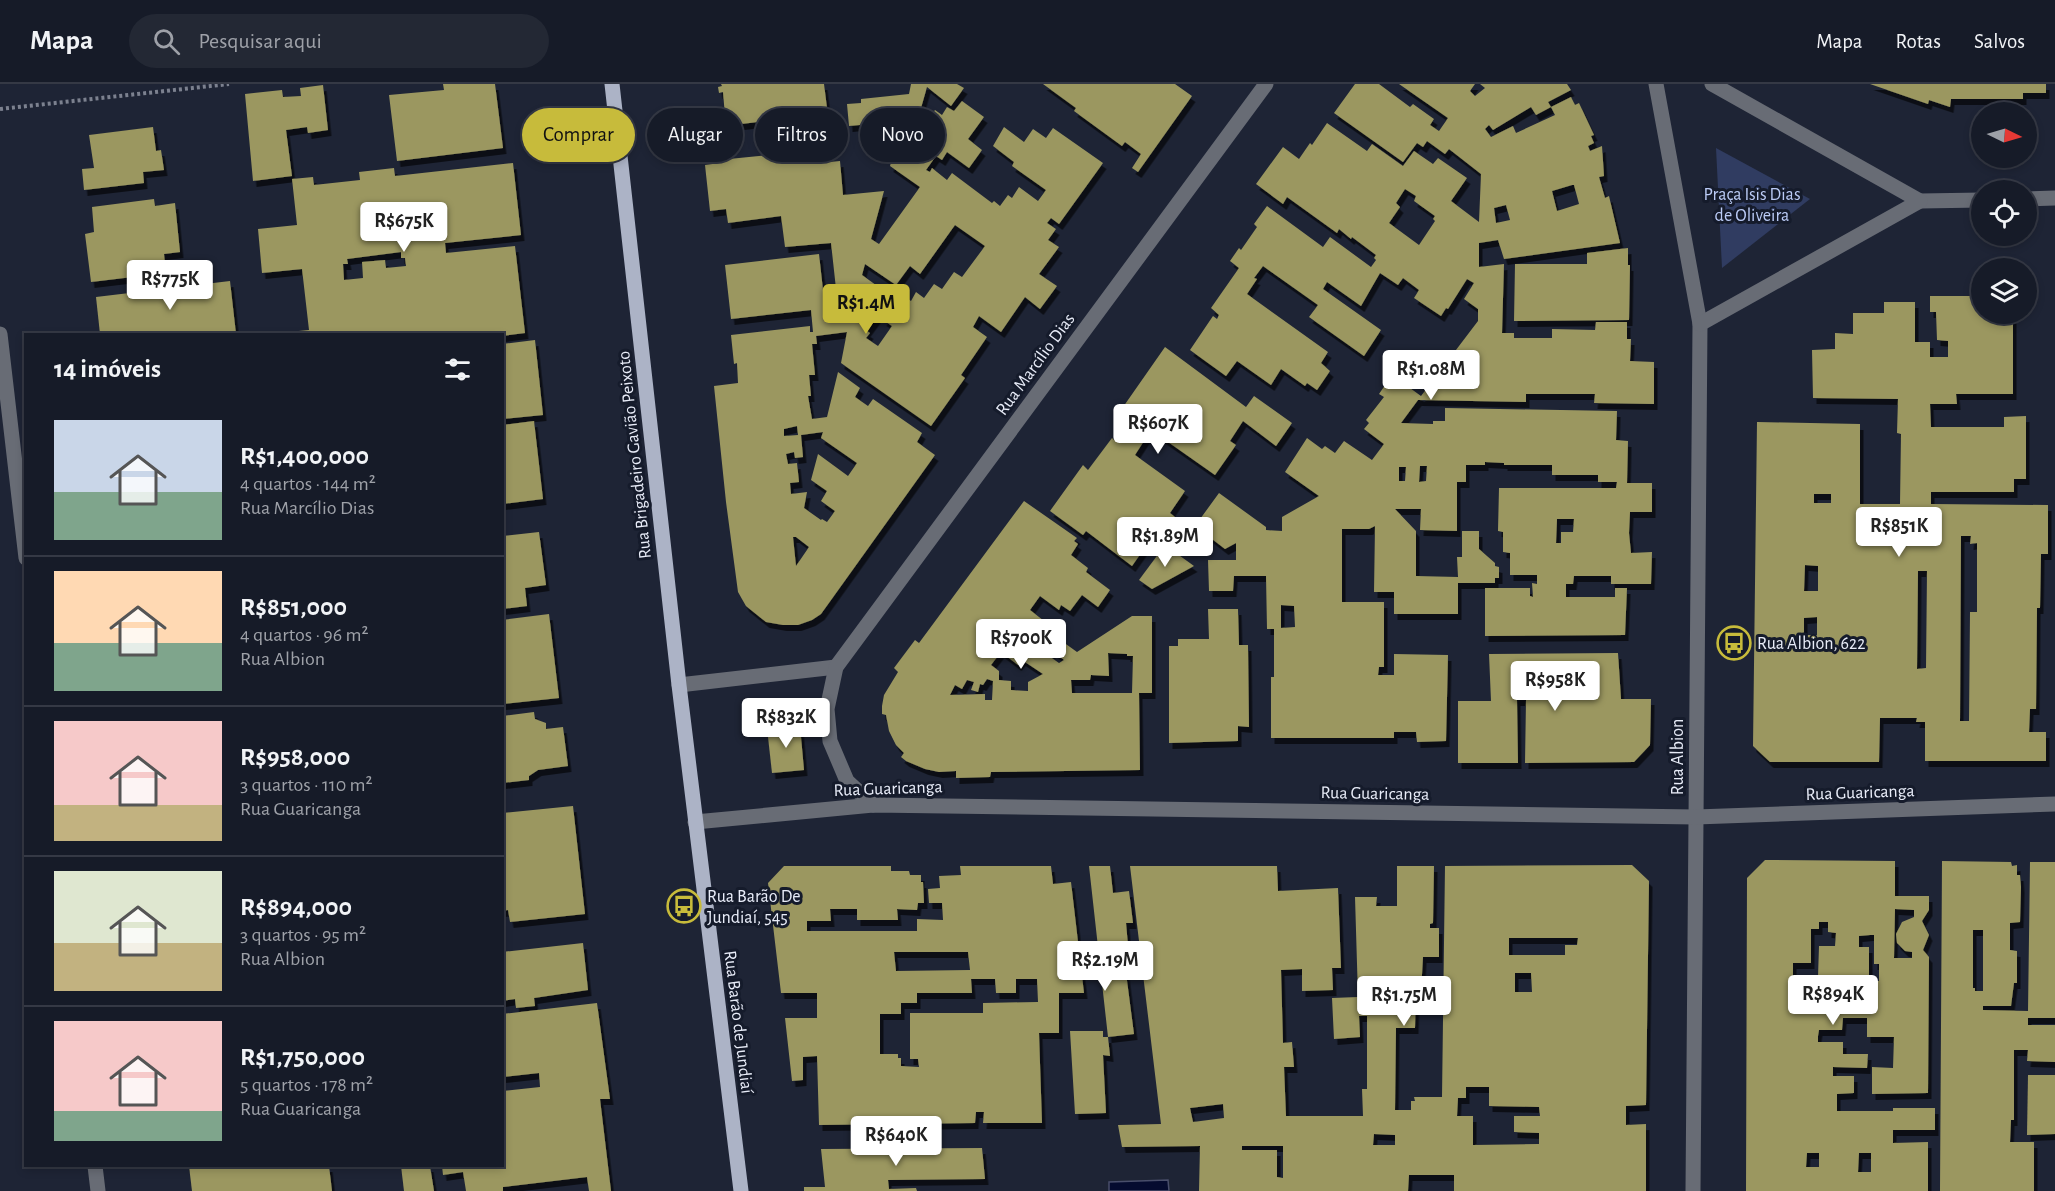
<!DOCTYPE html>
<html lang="pt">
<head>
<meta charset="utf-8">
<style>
	:root { --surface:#161b28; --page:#232834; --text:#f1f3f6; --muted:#9ea1a8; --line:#353945; --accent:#c7bb3b }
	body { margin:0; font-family:"Alegreya Sans",sans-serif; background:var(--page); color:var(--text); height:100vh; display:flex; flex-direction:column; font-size:22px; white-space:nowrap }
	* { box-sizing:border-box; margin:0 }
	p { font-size:20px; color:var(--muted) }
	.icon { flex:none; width:33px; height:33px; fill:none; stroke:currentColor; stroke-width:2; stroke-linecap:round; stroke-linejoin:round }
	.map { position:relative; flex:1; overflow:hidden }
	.panel { position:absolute; left:24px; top:249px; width:480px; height:834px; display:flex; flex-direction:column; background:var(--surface); border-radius:0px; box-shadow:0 3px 9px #0003,0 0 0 2px var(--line) }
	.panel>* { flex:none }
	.banner { position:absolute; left:522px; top:24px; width:570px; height:54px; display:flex; gap:12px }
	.needle { width:39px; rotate:95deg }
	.tools { position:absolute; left:1971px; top:18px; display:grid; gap:12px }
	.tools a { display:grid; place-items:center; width:66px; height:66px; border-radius:50%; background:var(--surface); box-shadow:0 3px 9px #0003,0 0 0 2px var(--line); font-size:30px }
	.price { position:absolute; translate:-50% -51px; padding:0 14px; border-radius:6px; background:#fff; color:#222; font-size:20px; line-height:39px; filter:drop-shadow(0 2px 3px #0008) }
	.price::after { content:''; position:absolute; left:50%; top:36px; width:18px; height:14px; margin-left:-9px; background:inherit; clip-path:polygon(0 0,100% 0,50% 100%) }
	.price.active { background:var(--accent); color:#111 }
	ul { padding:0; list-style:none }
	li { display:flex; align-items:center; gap:18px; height:150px; padding:0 30px }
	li+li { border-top:2px solid var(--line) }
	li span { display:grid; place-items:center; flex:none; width:168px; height:120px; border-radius:0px; color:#555 }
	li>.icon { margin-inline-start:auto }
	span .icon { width:72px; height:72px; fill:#fffc; stroke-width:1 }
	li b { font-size:26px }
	h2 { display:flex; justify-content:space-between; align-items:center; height:72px; padding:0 30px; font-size:26px }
	.pill { padding:0 21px; border-radius:27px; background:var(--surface); box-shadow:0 3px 9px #0003,0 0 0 2px var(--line); font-size:21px; line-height:54px }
	.pill.active { background:var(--accent); color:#111 }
	header { display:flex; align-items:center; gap:36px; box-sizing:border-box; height:84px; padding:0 30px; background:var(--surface); border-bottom:2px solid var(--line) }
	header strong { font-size:28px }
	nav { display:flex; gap:33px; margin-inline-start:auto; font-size:21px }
	.search { width:420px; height:54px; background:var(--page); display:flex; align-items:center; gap:15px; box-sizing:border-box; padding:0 21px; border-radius:33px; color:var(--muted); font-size:22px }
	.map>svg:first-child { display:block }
</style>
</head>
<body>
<header>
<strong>Mapa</strong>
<div class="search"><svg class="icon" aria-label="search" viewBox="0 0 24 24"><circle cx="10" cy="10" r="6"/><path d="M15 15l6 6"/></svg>Pesquisar aqui</div>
<nav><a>Mapa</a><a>Rotas</a><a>Salvos</a></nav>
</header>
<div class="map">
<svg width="2055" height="1107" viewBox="0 0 2055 1107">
	<defs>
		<filter id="shadow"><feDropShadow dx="3.5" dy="6" stdDeviation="0" flood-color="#0009"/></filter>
	</defs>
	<rect width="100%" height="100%" fill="#1e2435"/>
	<!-- green -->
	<polygon fill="#303c61" points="1716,64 1810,115 1722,184"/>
	<!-- water -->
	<polygon fill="#050b2f" stroke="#494e6b" stroke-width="1.5" points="1168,1096 1169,1107 1109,1107 1109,1098"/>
	<!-- building -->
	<g fill="#9b9761" fill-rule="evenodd" filter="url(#shadow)">
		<polygon points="443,0 495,0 503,64 397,77 389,11 444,6"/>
		<polygon points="721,0 824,0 827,24 815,26 815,31 733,41 732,36 723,37 722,32 725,32 723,8 719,9 718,3 722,2"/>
		<path d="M911,0H957L964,4L951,22L927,3L919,31L927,37L935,26L942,31L947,23L954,27L962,17L984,33L968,55L982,66L969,84L947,68L942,76L936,72L926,86L930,88L932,84L947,96L952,89L992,119L994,117L1000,122L1008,111L1012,114L1019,103L1038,117L1046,106L1012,82L1014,78L993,62L1004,43L1024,58L1033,45L1046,54L1053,44L1103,79L1059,140L1051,134L1047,139L1056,145L1048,156L1059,163L1039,190L1057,202L1040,225L1025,213L1001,248L979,232L973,243L987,253L961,291L965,294L931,342L841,279L847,248L816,252L817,260H812L815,291H809L811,312H808L812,335L827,333L838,288L860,304L855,313L868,322L873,315L922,349L917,358L935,371L821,530L812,536L798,541H783L766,538L746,522L738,508L726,418L714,302L738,299L737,279L734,280L731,251L810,242V248H813L811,226L731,235L725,181L819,170L825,224L838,223L831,159L785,163L781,132L728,139L726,125L710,127L705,81L720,79L719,76L829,65L830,78L840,77L843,111L884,107L871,155L879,160L920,103L890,82L902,37L849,42L847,20L861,19V15L909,10ZM955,141L985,162L962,193L954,188L942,205L934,200L924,214L916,208L911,217L901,210L883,236L892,242L878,262L866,254L870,249L867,247L878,232L873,229L887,209L862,191L865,180L896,201L910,182L920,190ZM797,342L798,351L784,352V345ZM823,348L821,354L857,379L848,392L818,370L811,396L827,407L821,417L835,427L827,438L822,435L821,436L804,424L807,408L791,410L790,399L799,398L797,379L788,380L786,370L794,368L795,374L803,373L801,351ZM793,453H796L809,463L796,482Z"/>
		<polygon points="1043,0 1175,0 1192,12 1138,88 1132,84 1141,70 1125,58 1122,62 1074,27 1076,24"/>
		<path d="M1355,0H1379L1410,23L1413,20L1434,35L1430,41L1439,47L1448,34L1399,0H1475L1470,7L1475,12L1485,4L1480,0H1567L1571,6L1548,18L1551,23L1536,31L1531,23L1493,46L1489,41L1485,45L1491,53L1513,42L1516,49L1555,31L1551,23L1571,13L1575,21L1579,19L1594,51L1591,52L1594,59L1588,62L1590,67L1602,62L1604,92L1599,93L1605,114L1609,112L1620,159L1504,175L1498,156L1479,159V183L1504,180L1502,249H1514V254H1552V245L1595,246L1596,238H1627V255H1631L1630,277L1654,278V320L1594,319L1595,310H1526V318L1418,316L1401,339L1433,340V337H1445V324L1617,327L1616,356L1628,357L1627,399H1652V428H1630L1629,449L1631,469L1652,468L1651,500H1611V492H1574L1573,500H1566V513H1615V504H1627L1625,551L1485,552V504H1530V512L1533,513L1532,499L1537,500V491H1510V469L1503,468V448L1498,447L1499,404H1616L1617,398H1598V391H1552V381H1504V379L1485,378V381H1466V398H1457V447L1420,446L1421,425H1395L1416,447V492L1458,493L1457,473H1462V447H1479V465L1495,479V482L1499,483V494H1495V499H1458V530H1394V508H1374L1375,442L1369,445H1342V518H1384V583H1379L1378,591H1394V570L1448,571L1446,657L1417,658L1416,648H1394V654H1271V593H1274V545H1267L1266,492H1234L1233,507H1209L1208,476H1236V459L1225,465L1195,442L1219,409L1266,443V446L1282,447V433L1319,412L1285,388L1307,354L1322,365L1325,362L1335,369L1344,357L1372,376L1384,360L1364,345L1369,339L1366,336L1384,313L1379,310L1392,291L1421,312L1478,237V225L1464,215L1474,199L1467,195L1448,225L1446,224L1441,232L1414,214L1419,206L1403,194L1398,201L1380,189L1361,222L1327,198L1323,205L1381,246L1364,272L1309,233L1318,221L1263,182L1254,194L1257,195L1247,210L1328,268L1321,279L1330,287L1317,306L1307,299L1305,302L1281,285L1271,301L1237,277L1226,292L1190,266L1213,232L1217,235L1219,231L1211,224L1239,184L1230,177L1239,164L1241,166L1257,143L1254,140L1267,122L1323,163L1330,153L1371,183L1376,176L1374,174L1376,171L1352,153L1351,155L1339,145L1337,149L1287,113L1283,120L1256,100L1283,63L1299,75L1310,59L1312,61L1327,39L1367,67L1372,60L1403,82L1414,67L1433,80L1438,74L1467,94L1451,117L1479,138L1481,90L1449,65L1445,70L1427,57L1423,63L1417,59L1403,78L1334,29ZM1572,101H1574L1579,120L1557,127L1552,107ZM1405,105L1416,112L1414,117L1435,132L1433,135L1435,137L1419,161L1389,139L1400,123L1396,119ZM1506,121L1510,136L1496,139L1494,124ZM1420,382H1427L1426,397L1419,398ZM1399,383H1406L1405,397H1399ZM1557,435H1574L1573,448H1561V459H1556ZM1281,521L1294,522L1295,543L1281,544Z"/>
		<polygon points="1870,0 2046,0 2046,9 2023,9 2023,15 1951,15 1950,23 1929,16 1928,20"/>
		<polygon points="323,1 328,46 308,49 307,43 286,46 292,92 253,97 245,10 282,6 283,13 301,12 300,4"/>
		<polygon points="153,43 156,67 161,66 164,86 143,88 144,99 84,106 82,85 94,84 89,51"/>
		<path d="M513,79L521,151L445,159L446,169L515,162L525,249L502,252L278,250V249L309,246L302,185L262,189L258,145L297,141L292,95L313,93L314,101L360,96L359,88L394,84L395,92ZM401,168V174H405L406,182L386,184L385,176L362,178L363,194L344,196L343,180H348L347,175Z"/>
		<polygon points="154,115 155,122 175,119 180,168 164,170 166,189 91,198 85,150 94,148 92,123"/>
		<polygon points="1628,164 1628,181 1630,181 1629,236 1514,237 1515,180 1587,180 1587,169"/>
		<polygon points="230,197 236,250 100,250 96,213"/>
		<path d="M1930,212H1982V230H2013V310H1956L1957,320H1930L1931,343H2004V333L2026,332V395H2014V408H1931V420L2048,421V470H2041L2040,524H2037L2036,625H2030L2029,648H2046V677H1925V638H1916L1917,634H1880L1879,678H1770L1753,662L1757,338L1860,340V420H1900L1901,350L1897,349L1898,315L1813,314L1812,266L1835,265V249L1853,250V229H1884V218H1915V258H1930V273H1948V257L1937,256L1936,228H1930ZM1814,410H1831V419H1814ZM1961,452H1971L1970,460L1977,459V528H1970L1969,637H1960ZM1805,481L1818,482V507H1804ZM1918,487H1927L1926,584L1917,585ZM1817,533V551H1804V534Z"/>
		<polygon points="535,256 543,331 502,335 502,260"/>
		<polygon points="1165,263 1246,323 1254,312 1292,339 1276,362 1243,337 1230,357 1236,361 1215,391 1151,346 1135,371 1185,407 1170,429 1180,437 1171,451 1160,442 1132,482 1086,447 1083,451 1050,427 1083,381 1088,386 1112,354 1114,356 1125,341 1118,336 1124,328 1121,326"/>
		<polygon points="534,337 543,415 502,420 502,341"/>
		<path d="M1024,417L1077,454L1074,457L1078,460L1071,471L1088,484L1086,488L1110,506L1098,523L1082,511L1070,527L1061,521L1059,526L1040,512L1030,526L1048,540L1045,545L1077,568L1132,532H1152V609H1139L1140,686L991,688L990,693L956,694V687L939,688L925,685L906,677L901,673L904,669L896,661L889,647L886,631L882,630V622L884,611L898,588L894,584L915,556L919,559ZM1037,560L1051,570L1053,567L1064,576L1059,579L1036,563ZM1001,568L1018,581L1022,576L1043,590L1028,598V607L1011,606V597L999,596V587L991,581ZM1108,569L1127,570V572H1133L1132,609H1072L1071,596H1090L1091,591L1109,592ZM987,595L993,597L992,616H985V610L950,611L955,601L962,605L967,596L974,598L971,606L978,608L980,600L983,601Z"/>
		<polygon points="539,448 546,501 525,504 527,522 502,525 502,452"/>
		<polygon points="1165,461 1194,482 1152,505 1139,496"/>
		<polygon points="1208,525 1238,525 1239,561 1248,561 1249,643 1238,642 1238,657 1169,659 1169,562 1178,562 1178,555 1209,555"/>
		<polygon points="549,530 559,614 502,620 502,536"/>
		<polygon points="1618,569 1621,615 1651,615 1650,661 1634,678 1525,679 1526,616 1517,616 1518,679 1458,679 1458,617 1491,617 1489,570"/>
		<polygon points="534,628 535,635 546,639 546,645 563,643 568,682 538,686 529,692 529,696 502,699 502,632"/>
		<polygon points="800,642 804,686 772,689 767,644"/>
		<polygon points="573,722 585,830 510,838 508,826 502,827 502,729"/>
		<path d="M1765,776L1895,777V812H1929V826L1922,837L1929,851L1923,866L1929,873L1928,1009L1872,1010V983L1893,984L1894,953H1867V934H1843L1842,946H1819L1818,952V958H1843V970H1868L1867,984L1833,983V992H1854V1009L1837,1010V1027H1893V1024H1935V1046H1893V1059L1928,1058V1107H1746L1747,794ZM1895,825L1914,826V833L1902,838L1896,850L1897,859L1905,867L1912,868V874H1894ZM1819,838H1828V848L1836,849L1835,862H1819L1818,893H1793V879H1811V845H1819ZM1870,851H1874V880H1879V897H1869V863H1859V852ZM1807,1069H1819V1083H1806ZM1859,1069H1871V1088H1858Z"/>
		<path d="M1942,777L2011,778L2012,782L2017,781V791H2020L2021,803L2020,838L2010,839V866L2017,867V899H2014L2011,922H1983V926L2028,927L2030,778H2055V934H2028V941H2055V978L2027,977L2028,966H2014V1036H2011L2010,1058H2034V1107H1940ZM1973,846H1983V907H1975V904H1973Z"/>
		<path d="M1632,781L1649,797L1646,1021L1626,1022V1041L1646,1040V1107H1454V1091H1409L1408,1107H1199L1200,1062L1122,1063L1118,1041L1161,1040L1130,782H1277L1278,807L1338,804L1341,884H1332L1333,906L1302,907V885L1281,886L1283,959L1292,958L1294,983H1284L1286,1032H1363L1362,1005H1367V932H1359L1360,953L1334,955L1332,914L1358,913L1355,813H1377L1376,822H1397V782H1434L1433,839L1430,840V844H1439V873H1423L1421,908H1416L1415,944H1396L1395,1026H1411V1017H1415L1414,1013H1442L1445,782ZM1509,854H1578L1577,861H1565V871H1509ZM1515,889H1531L1532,908H1515ZM1466,1003H1489V1022L1539,1023L1540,1032H1514V1048L1539,1049V1060L1473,1061V1032H1457L1458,1014H1466ZM1223,1020L1224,1034L1193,1038L1190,1024ZM1374,1050L1395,1051V1061H1373ZM1242,1062H1283V1094L1277,1093V1066H1242Z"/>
		<path d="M784,782H891V787H909L910,791H921V798H923L924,819H918L917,826L897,825L898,836H857V825H830L831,837H807V847H917V835L943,836L942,819H929L928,805L940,804L939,792L961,791L960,782H1051L1053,800L1071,798L1084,909H1059V949H1039L1042,1039H983L984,1028H976L975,1039L819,1041L817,972L803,973V996L792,997L785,934H817V909H781L768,799ZM894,868H968L970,886L896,887ZM971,895H995L996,909H1016V895H1037L1038,918L983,919V929H910V975H918L919,983L901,982V974H898V970H880V930H901V919H917V909H972Z"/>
		<polygon points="1089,782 1110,782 1113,809 1129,807 1133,839 1126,839 1128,861 1134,860 1138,887 1126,889 1134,950 1108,953 1110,972 1103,971 1106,1029 1075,1030 1070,947 1103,947 1103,953 1108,953"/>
		<polygon points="583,859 588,906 534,914 535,922 516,924 515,915 502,917 502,868"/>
		<polygon points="597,919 610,1015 600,1015 611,1107 589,1107 587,1093 503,1103 503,1107 466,1107 463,1088 443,1091 442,1082 502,1082 502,1007 540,1003 539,989 502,993 502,930"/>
		<polygon points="2028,991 2055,991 2055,1050 2027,1051"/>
		<polygon points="982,1064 985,1095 888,1096 889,1105 916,1104 917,1107 804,1107 804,1103 825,1103 821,1065"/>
		<polygon points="189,1082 329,1082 332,1107 192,1107"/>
		<polygon points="401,1082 430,1082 434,1107 404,1107"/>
	</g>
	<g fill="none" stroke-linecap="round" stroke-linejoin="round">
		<!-- path -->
		<polyline stroke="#7c818f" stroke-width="4" stroke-dasharray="3 3" stroke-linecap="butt" points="0,25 229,0"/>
		<!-- minor -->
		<g stroke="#686c75" stroke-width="15">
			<polyline points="1656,0 1700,240 1693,1107"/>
			<polyline points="2026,115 2055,114"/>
			<polyline points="1920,117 1982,116"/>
			<polyline points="1700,240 1920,117 1712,0"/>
			<polyline points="0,250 26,474"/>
			<polyline points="679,601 836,583"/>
			<polyline points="873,721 847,697 830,657 827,625 836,583 1266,0"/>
			<polyline points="695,738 873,721 1696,733 2055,720"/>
			<polyline points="95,1082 98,1107"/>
		</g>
		<!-- primary -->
		<polyline stroke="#acb3c6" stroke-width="15" points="612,0 679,601 741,1107"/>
	</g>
	<!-- icons -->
	<defs>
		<symbol id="bus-ring" viewBox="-11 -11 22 22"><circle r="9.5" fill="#151b2b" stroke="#c7bb3b" stroke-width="1.5"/><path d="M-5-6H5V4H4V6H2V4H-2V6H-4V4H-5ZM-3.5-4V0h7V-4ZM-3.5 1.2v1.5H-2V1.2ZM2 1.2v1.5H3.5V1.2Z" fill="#c7bb3b"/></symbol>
	</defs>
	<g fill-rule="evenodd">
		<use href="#bus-ring" x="1715" y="540" width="38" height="38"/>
		<use href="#bus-ring" x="665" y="803" width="38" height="38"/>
	</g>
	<g text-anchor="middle" stroke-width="6" stroke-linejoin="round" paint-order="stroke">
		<!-- park labels -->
		<g font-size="18" fill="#bbcbf6" stroke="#151b2b">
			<text x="1752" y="116">Praça Isis Dias<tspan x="1752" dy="21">de Oliveira</tspan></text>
		</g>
		<!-- street labels -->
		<g font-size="18" fill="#e8ecf8" stroke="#151b2b">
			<text transform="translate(1035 280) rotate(-54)" y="6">Rua Marcílio Dias</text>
			<text transform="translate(634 371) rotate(-96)" y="6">Rua Brigadeiro Gavião Peixoto</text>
			<text transform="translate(1677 673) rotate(-90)" y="6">Rua Albion</text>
			<text transform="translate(888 704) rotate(-2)" y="6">Rua Guaricanga</text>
			<text transform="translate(1860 708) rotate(-2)" y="6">Rua Guaricanga</text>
			<text transform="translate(1375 709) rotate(1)" y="6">Rua Guaricanga</text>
			<text transform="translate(739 938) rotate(83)" y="6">Rua Barão de Jundiaí</text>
		</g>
		<!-- poi labels -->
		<g font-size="18" fill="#e8ecf8" stroke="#151b2b" text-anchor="start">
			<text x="1757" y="565">Rua Albion, 622</text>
			<text x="707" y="818">Rua Barão De<tspan x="707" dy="21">Jundiaí, 545</tspan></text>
		</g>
	</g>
</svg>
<div class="tools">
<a><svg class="needle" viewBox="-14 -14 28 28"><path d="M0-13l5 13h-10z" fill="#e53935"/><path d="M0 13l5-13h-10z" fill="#9ea1a8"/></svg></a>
<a><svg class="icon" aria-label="locate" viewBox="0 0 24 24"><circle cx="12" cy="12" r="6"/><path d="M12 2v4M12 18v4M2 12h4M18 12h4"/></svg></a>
<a><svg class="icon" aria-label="layers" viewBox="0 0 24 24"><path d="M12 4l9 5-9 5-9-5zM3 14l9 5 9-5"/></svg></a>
</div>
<b class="price" style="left:404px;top:169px">R$675K</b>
<b class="price" style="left:170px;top:227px">R$775K</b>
<b class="price active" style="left:866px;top:251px">R$1.4M</b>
<b class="price" style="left:1431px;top:317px">R$1.08M</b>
<b class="price" style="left:1158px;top:371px">R$607K</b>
<b class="price" style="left:1899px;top:474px">R$851K</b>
<b class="price" style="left:1165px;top:484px">R$1.89M</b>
<b class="price" style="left:1021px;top:586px">R$700K</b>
<b class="price" style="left:1555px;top:628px">R$958K</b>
<b class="price" style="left:786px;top:665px">R$832K</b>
<b class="price" style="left:1105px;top:908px">R$2.19M</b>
<b class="price" style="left:1833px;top:942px">R$894K</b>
<b class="price" style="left:1404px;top:943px">R$1.75M</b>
<b class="price" style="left:896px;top:1083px">R$640K</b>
<div class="banner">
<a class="pill active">Comprar</a>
<a class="pill">Alugar</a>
<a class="pill">Filtros</a>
<a class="pill">Novo</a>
</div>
<section class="panel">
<h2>14 imóveis<svg class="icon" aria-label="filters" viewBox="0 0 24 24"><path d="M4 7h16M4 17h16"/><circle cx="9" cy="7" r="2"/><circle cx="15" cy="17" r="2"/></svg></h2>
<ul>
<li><span style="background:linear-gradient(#c9d6e8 60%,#7fa58c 0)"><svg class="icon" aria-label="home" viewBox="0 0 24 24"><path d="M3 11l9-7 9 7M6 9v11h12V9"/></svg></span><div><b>R$1,400,000</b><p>4 quartos · 144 m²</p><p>Rua Marcílio Dias</p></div></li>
<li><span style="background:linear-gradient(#ffd9b3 60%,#7fa58c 0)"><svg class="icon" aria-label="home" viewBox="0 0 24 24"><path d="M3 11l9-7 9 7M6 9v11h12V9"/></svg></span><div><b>R$851,000</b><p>4 quartos · 96 m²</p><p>Rua Albion</p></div></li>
<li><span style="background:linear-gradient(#f6c9c9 70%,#c2b280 0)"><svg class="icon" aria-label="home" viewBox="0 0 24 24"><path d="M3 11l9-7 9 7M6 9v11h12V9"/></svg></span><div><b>R$958,000</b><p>3 quartos · 110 m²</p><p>Rua Guaricanga</p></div></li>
<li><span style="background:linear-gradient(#dfe7d0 60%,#c2b280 0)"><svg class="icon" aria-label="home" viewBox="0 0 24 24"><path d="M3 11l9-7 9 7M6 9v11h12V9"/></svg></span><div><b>R$894,000</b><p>3 quartos · 95 m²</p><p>Rua Albion</p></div></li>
<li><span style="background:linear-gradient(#f6c9c9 75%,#7fa58c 0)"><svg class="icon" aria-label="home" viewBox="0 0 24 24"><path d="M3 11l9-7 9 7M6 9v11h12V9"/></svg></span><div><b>R$1,750,000</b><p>5 quartos · 178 m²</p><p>Rua Guaricanga</p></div></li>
</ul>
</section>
</div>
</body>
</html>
